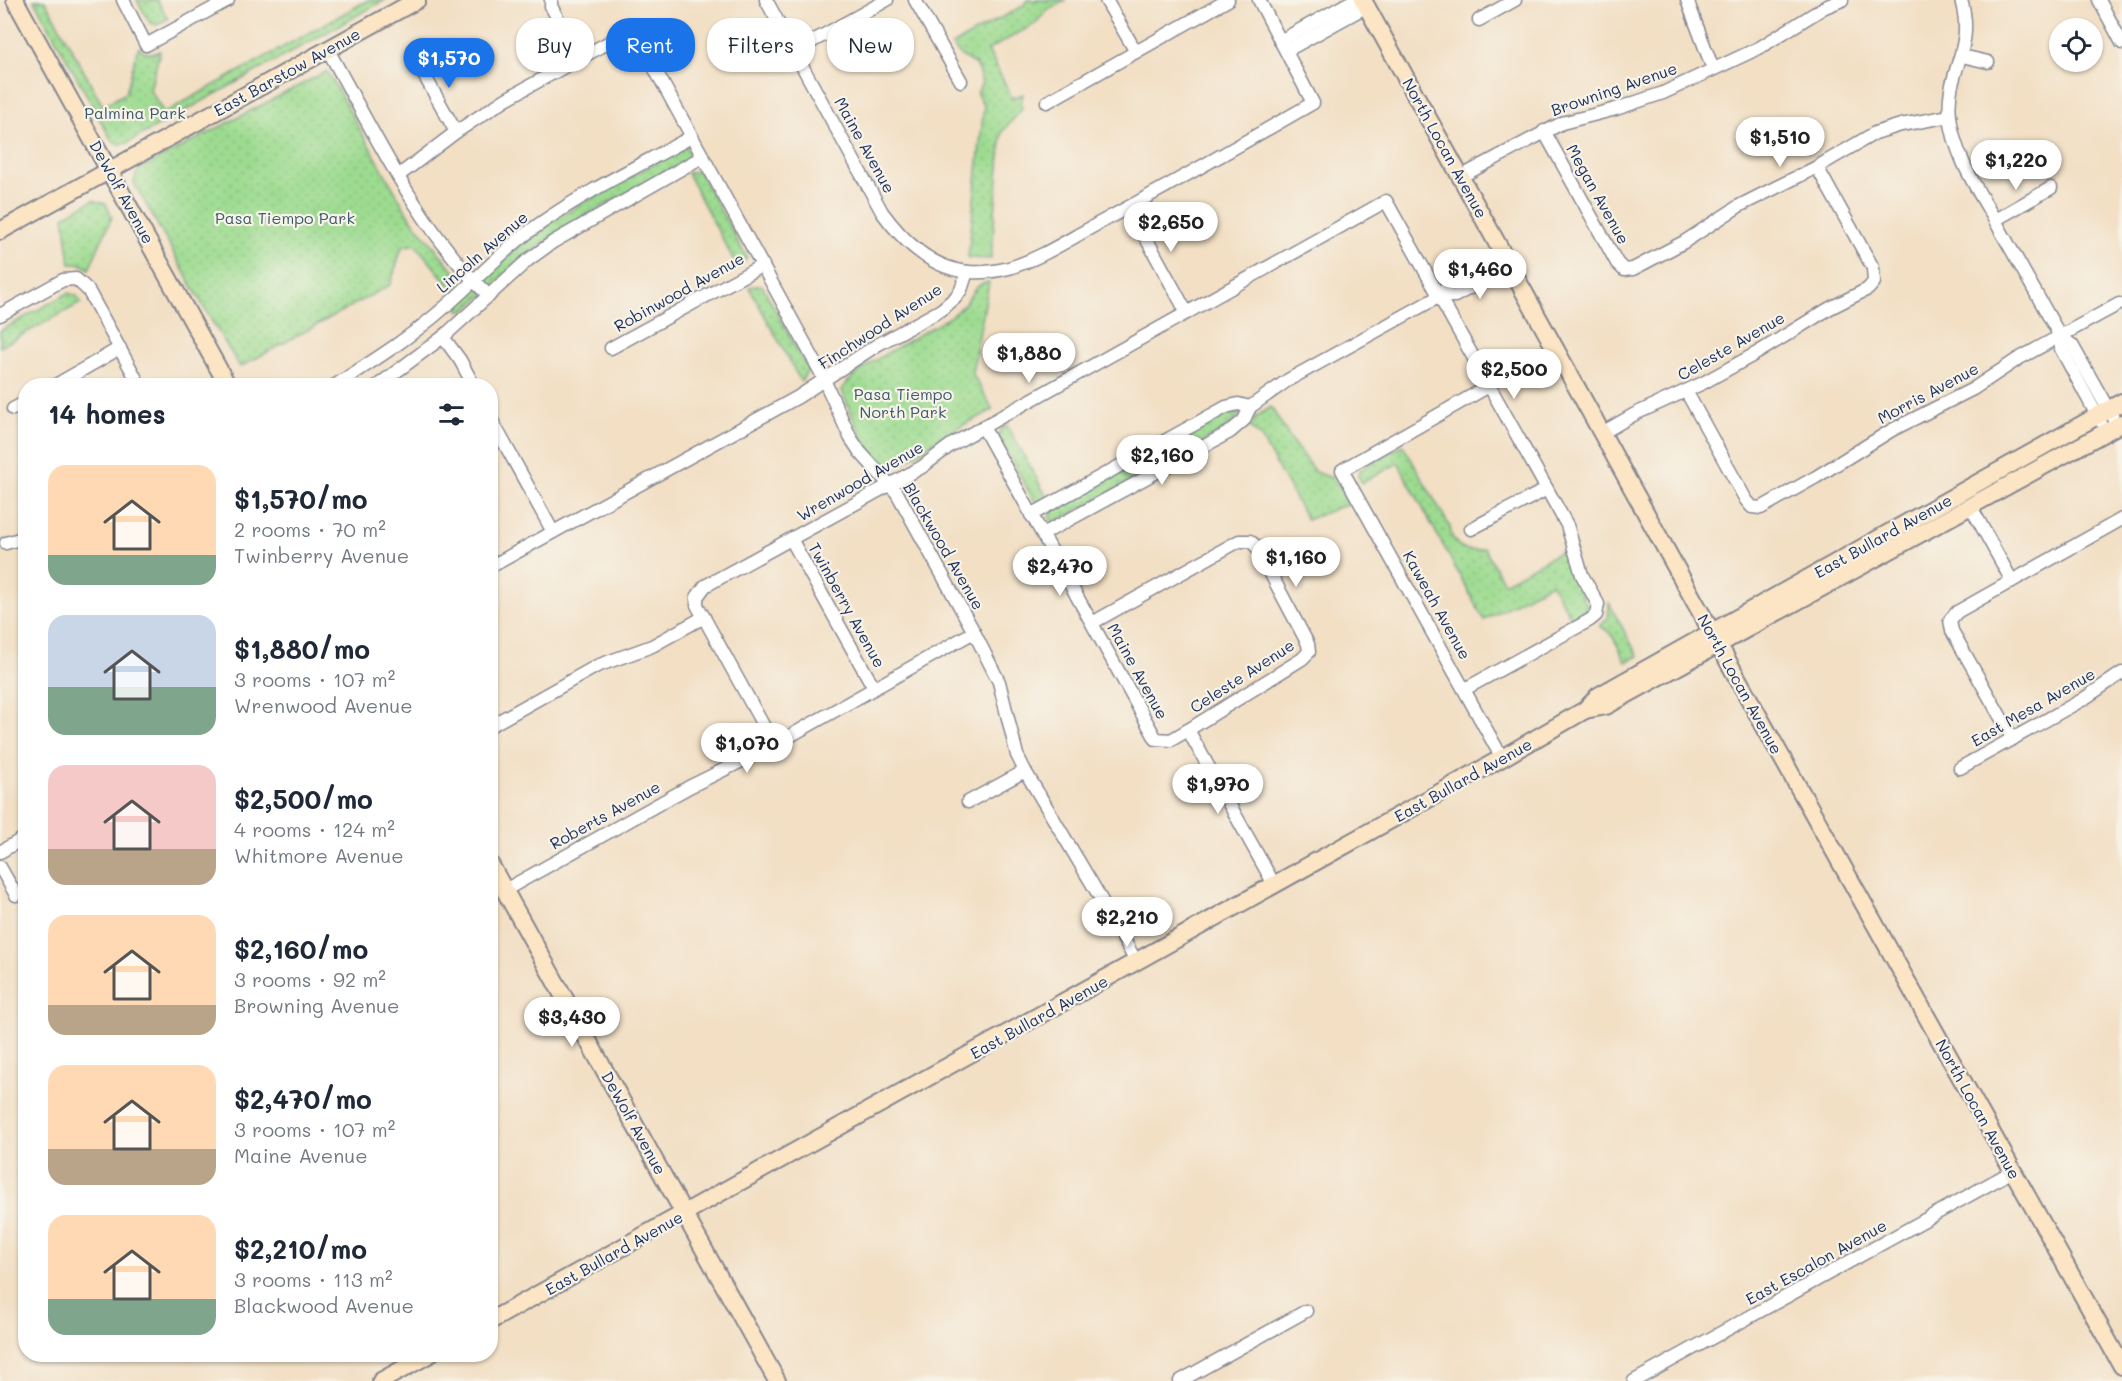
<!DOCTYPE html>
<html lang="en">
<head>
<meta charset="utf-8">
<style>
	:root { --surface:#fff; --page:#f2f2f3; --text:#1f2937; --muted:#747a83; --accent:#1a73e8 }
	body { margin:0; font-family:Mali,sans-serif; background:var(--page); color:var(--text); height:100vh; display:flex; flex-direction:column; font-size:22px; white-space:nowrap }
	* { box-sizing:border-box; margin:0 }
	p { font-size:20px; color:var(--muted) }
	.icon { flex:none; width:33px; height:33px; fill:none; stroke:currentColor; stroke-width:2; stroke-linecap:round; stroke-linejoin:round }
	.map { position:relative; flex:1; overflow:hidden }
	.details { position:absolute; left:18px; top:378px; width:480px; height:984px; display:flex; flex-direction:column; background:var(--surface); border-radius:24px; box-shadow:0 2px 4px #0004 }
	.details>* { flex:none }
	.hud { position:absolute; left:516px; top:18px; width:570px; height:54px; display:flex; gap:12px }
	.controls { position:absolute; left:2049px; top:18px; display:grid; gap:12px }
	.controls a { display:grid; place-items:center; width:54px; height:54px; border-radius:50%; background:var(--surface); box-shadow:0 2px 4px #0004; font-size:30px }
	.price { position:absolute; translate:-50% -51px; padding:0 14px; border-radius:21px; background:#fff; color:#222; font-size:20px; line-height:39px; filter:drop-shadow(0 2px 3px #0008) }
	.price::after { content:''; position:absolute; left:50%; top:36px; width:18px; height:14px; margin-left:-9px; background:inherit; clip-path:polygon(0 0,100% 0,50% 100%) }
	.price.active { background:var(--accent); color:#fff }
	ul { padding:0; list-style:none }
	li { display:flex; align-items:center; gap:18px; height:150px; padding:0 30px }
	li span { display:grid; place-items:center; flex:none; width:168px; height:120px; border-radius:18px; color:#555 }
	li>.icon { margin-inline-start:auto }
	span .icon { width:72px; height:72px; fill:#fffc; stroke-width:1 }
	li b { font-size:26px }
	h2 { display:flex; justify-content:space-between; align-items:center; height:72px; padding:0 30px; font-size:26px }
	.tag { padding:0 21px; border-radius:24px; background:var(--surface); box-shadow:0 2px 4px #0004; font-size:21px; line-height:54px }
	.tag.active { background:var(--accent); color:#fff }
	.map>svg:first-child { display:block }
</style>
</head>
<body>
<div class="map">
<svg width="2122" height="1381" viewBox="0 0 2122 1381">
	<defs>
		<pattern id="park-dots" width="8" height="8" patternUnits="userSpaceOnUse" patternTransform="scale(1.5)"><rect width="8" height="8" fill="#9ddb90"/><path d="M2 2h.1M6 6h.1" fill="none" stroke="#87bc7f" stroke-width="1.8" stroke-linecap="round"/></pattern>
	</defs>
	<rect width="100%" height="100%" fill="#f7f3e8"/>
	<filter id="ink" filterUnits="userSpaceOnUse"><feTurbulence type="fractalNoise" baseFrequency=".0167" numOctaves="2"/><feDisplacementMap in="SourceGraphic" scale="12" xChannelSelector="R" yChannelSelector="G"/><feConvolveMatrix kernelMatrix="1 2 1 2 8 2 1 2 1" color-interpolation-filters="sRGB"/></filter>
	<filter id="wash" filterUnits="userSpaceOnUse"><feTurbulence type="fractalNoise" baseFrequency=".008" numOctaves="4" result="noise"/><feDisplacementMap in="SourceGraphic" scale="24" xChannelSelector="R" yChannelSelector="G"/><feGaussianBlur stdDeviation="1.35" result="paint"/><feColorMatrix in="noise" values="0 0 0 0 0 0 0 0 0 0 0 0 0 0 0 0 0 1.4 0 .05"/><feComposite in="paint" operator="in"/></filter>
	<g filter="url(#wash)">
		<rect width="100%" height="100%" fill="#f2dfc4"/>
		<!-- park -->
		<g fill="url(#park-dots)" stroke="#5c8577" stroke-width="1.5">
			<path d="M34,0H45L103,106L126,93L137,51L139,47C146,55 151,54 160,51L150,90L164,113L368,0H385L127,143C120,145 115,145 111,139Z"/>
			<polygon points="137,0 157,0 168,19 157,25 150,23"/>
			<polygon points="1027,0 1066,0 1047,10 1035,24 988,50 1012,98 1023,94 1021,103 1022,109 1002,132 991,259 968,258 984,105 977,94 982,82 976,65 960,55 952,45 1023,6"/>
			<polygon points="327,71 409,216 459,277 457,287 453,290 415,244 402,247 390,285 240,367 213,323 134,183 137,172 141,168"/>
			<polygon points="683,148 687,148 690,154 689,159 567,226 532,251 465,311 459,310 458,302 520,246 562,215"/>
			<polygon points="699,171 747,258 738,268 687,173"/>
			<polygon points="93,200 106,204 112,217 89,269 81,264 70,264 64,216"/>
			<path d="M989,282L972,373L993,410L946,434L903,463C872,474 850,413 842,390C854,366 924,334 949,317C955,313 961,308 966,302C974,292 975,284 989,282Z"/>
			<polygon points="762,285 808,370 801,382 749,287"/>
			<polygon points="68,293 77,296 81,303 0,347 0,331"/>
			<polygon points="1271,407 1294,444 1315,472 1332,478 1350,503 1307,520 1260,436 1250,427 1255,421 1254,418"/>
			<polygon points="1240,413 1241,414 1224,430 1054,523 1049,517 1052,511 1217,418 1228,414"/>
			<polygon points="1007,425 1048,499 1038,502 1033,499 998,436 1001,429"/>
			<path d="M1403,445L1450,527C1451,545 1467,555 1484,548L1504,583L1563,550L1573,579L1587,605L1584,612L1572,619L1551,583L1484,620L1398,463L1362,483L1358,476L1360,470Z"/>
			<polygon points="1609,603 1638,656 1626,662 1611,633 1600,626 1608,618"/>
		</g>
	</g>
	<g filter="url(#ink)">
		<g fill="none" stroke-linecap="round" stroke-linejoin="round">
			<defs>
				<g id="street">
					<polyline points="123,0 146,45 228,0"/>
					<polyline points="551,0 551,6 579,59"/>
					<path d="M766,0L882,212C903,241 931,269 969,272C982,273 997,271 1009,268C1042,258 1073,237 1103,221C1174,183 1243,143 1313,103L1259,0"/>
					<polyline points="915,0 961,81"/>
					<polyline points="1106,0 1136,52"/>
					<polyline points="1687,0 1713,69"/>
					<path d="M1961,0C1976,49 1945,72 1950,116C1954,156 1978,190 1997,224C2018,262 2039,299 2060,336L2072,345L2117,425"/>
					<polyline points="2099,0 2122,43"/>
					<polyline points="1479,20 1515,0"/>
					<polyline points="1280,41 1354,0"/>
					<polyline points="426,49 423,73 456,132"/>
					<path d="M328,50C375,134 418,228 489,296"/>
					<polyline points="795,51 887,0"/>
					<polyline points="1286,51 1367,6"/>
					<polyline points="1962,56 1988,62"/>
					<polyline points="1047,102 1228,0"/>
					<polyline points="1544,131 1617,263 1624,270 1633,269 1684,242 1739,206 1817,167 1875,133 1901,125 1950,116"/>
					<polyline points="398,176 456,132 506,99 633,29 820,371 850,437 860,452 897,493 974,632 999,682 1017,755 1025,771 1094,887 1137,963"/>
					<polyline points="1460,177 1562,123 1616,109 1663,93 1759,48 1825,7 1842,0"/>
					<polyline points="1129,207 1187,313"/>
					<polyline points="1995,220 2051,188"/>
					<polyline points="1440,296 1455,296 1510,266"/>
					<polyline points="0,315 63,280 76,279 88,290 140,386"/>
					<polyline points="2060,336 2061,349 2100,421"/>
					<polyline points="443,337 460,360 474,386"/>
					<polyline points="611,348 763,265"/>
					<polyline points="54,386 120,348"/>
					<path d="M334,386C373,361 411,337 445,307C477,279 506,247 541,223C588,190 641,165 691,137"/>
					<polyline points="377,386 443,337 528,260 553,242 702,157"/>
					<polyline points="1489,386 1342,470 1502,758"/>
					<polyline points="1686,391 1746,500 1752,507 1761,508 1816,477 1892,430 1973,389 2018,359 2119,304"/>
					<polyline points="13,409 26,402"/>
					<polyline points="490,417 553,532"/>
					<polyline points="983,427 1156,739 1171,740 1188,730 1302,659 1309,652 1308,644 1256,546 1250,541 1239,541 1092,623"/>
					<polyline points="1602,433 1635,414 1703,383 1757,353 1830,308 1868,289 1874,282 1873,268 1817,167"/>
					<polyline points="1971,507 2012,581"/>
					<polyline points="1031,515 1226,407 1238,404 1250,407"/>
					<polyline points="1471,529 1547,489"/>
					<polyline points="1043,534 1230,432 1244,420 1250,407 1288,380 1440,296 1448,284 1503,253"/>
					<polyline points="791,539 874,688"/>
					<polyline points="6,543 26,537"/>
					<polyline points="490,567 798,397 877,345 941,310 955,298 961,290 967,272"/>
					<polyline points="490,726 597,666 652,646 704,617"/>
					<polyline points="1188,730 1275,886"/>
					<polyline points="2013,739 1952,631 1950,620 1957,612 2122,519"/>
					<polyline points="774,745 697,605 697,597 705,586 922,467 951,445 1386,201 1567,525 1582,575 1598,604 1596,615 1590,620 1465,689"/>
					<polyline points="1960,768 2082,700 2122,673"/>
					<polyline points="968,802 1025,771"/>
					<polyline points="0,852 26,837"/>
					<polyline points="0,867 16,895"/>
					<polyline points="505,890 689,787 774,745 974,632"/>
					<polyline points="1180,1381 1306,1311"/>
					<polyline points="1634,1381 2013,1171"/>
				</g>
				<g id="secondary">
					<polyline points="15,0 228,386"/>
					<polyline points="1363,0 1696,604 2122,1366"/>
					<polyline points="0,231 417,0"/>
					<polyline points="1585,710 1606,706 2122,423"/>
					<polyline points="490,864 777,1381"/>
					<polyline points="490,1321 1502,758 1585,710 1598,696 2122,402"/>
					<polyline points="381,1381 430,1354"/>
				</g>
			</defs>
			<!-- street casing -->
			<use href="#street" stroke="#868791" stroke-width="15"/>
			<!-- secondary casing -->
			<use href="#secondary" stroke="#868791" stroke-width="20"/>
			<!-- street -->
			<use href="#street" stroke="#fff" stroke-width="12"/>
			<!-- secondary -->
			<use href="#secondary" stroke="#fce5c4" stroke-width="16"/>
		</g>
	</g>
	<g text-anchor="middle" stroke-width="4.5" stroke-linejoin="round" paint-order="stroke">
		<!-- street labels -->
		<g font-size="16" fill="#1b2f5e" stroke="#f7f3e8">
			<text transform="translate(287 72) rotate(-29)" y="6">East Barstow Avenue</text>
			<text transform="translate(1614 89) rotate(-19)" y="6">Browning Avenue</text>
			<text transform="translate(865 145) rotate(61)" y="6">Maine Avenue</text>
			<text transform="translate(1445 148) rotate(61)" y="6">North Locan Avenue</text>
			<text transform="translate(122 192) rotate(61)" y="6">DeWolf Avenue</text>
			<text transform="translate(1598 194) rotate(61)" y="6">Megan Avenue</text>
			<text transform="translate(482 252) rotate(-41)" y="6">Lincoln Avenue</text>
			<text transform="translate(679 292) rotate(-29)" y="6">Robinwood Avenue</text>
			<text transform="translate(880 326) rotate(-33)" y="6">Finchwood Avenue</text>
			<text transform="translate(1731 346) rotate(-30)" y="6">Celeste Avenue</text>
			<text transform="translate(1928 393) rotate(-28)" y="6">Morris Avenue</text>
			<text transform="translate(860 481) rotate(-30)" y="6">Wrenwood Avenue</text>
			<text transform="translate(1883 536) rotate(-29)" y="6">East Bullard Avenue</text>
			<text transform="translate(944 546) rotate(60)" y="6">Blackwood Avenue</text>
			<text transform="translate(847 605) rotate(61)" y="6">Twinberry Avenue</text>
			<text transform="translate(1437 605) rotate(61)" y="6">Kaweah Avenue</text>
			<text transform="translate(1138 671) rotate(61)" y="6">Maine Avenue</text>
			<text transform="translate(1242 676) rotate(-33)" y="6">Celeste Avenue</text>
			<text transform="translate(1740 684) rotate(61)" y="6">North Locan Avenue</text>
			<text transform="translate(2033 707) rotate(-30)" y="6">East Mesa Avenue</text>
			<text transform="translate(1463 780) rotate(-29)" y="6">East Bullard Avenue</text>
			<text transform="translate(605 815) rotate(-29)" y="6">Roberts Avenue</text>
			<text transform="translate(1039 1017) rotate(-29)" y="6">East Bullard Avenue</text>
			<text transform="translate(1978 1109) rotate(61)" y="6">North Locan Avenue</text>
			<text transform="translate(634 1123) rotate(61)" y="6">DeWolf Avenue</text>
			<text transform="translate(614 1253) rotate(-29)" y="6">East Bullard Avenue</text>
			<text transform="translate(1816 1262) rotate(-29)" y="6">East Escalon Avenue</text>
		</g>
		<!-- park labels -->
		<g font-size="16" fill="#3c5a6a" stroke="#f7f3e8">
			<text x="135" y="119">Palmina Park</text>
			<text x="285" y="224">Pasa Tiempo Park</text>
			<text x="903" y="400">Pasa Tiempo<tspan x="903" dy="18">North Park</tspan></text>
		</g>
	</g>
</svg>
<div class="controls">
<a><svg class="icon" aria-label="locate" viewBox="0 0 24 24"><circle cx="12" cy="12" r="6"/><path d="M12 2v4M12 18v4M2 12h4M18 12h4"/></svg></a>
</div>
<b class="price active" style="left:449px;top:89px">$1,570</b>
<b class="price" style="left:1780px;top:168px">$1,510</b>
<b class="price" style="left:2016px;top:191px">$1,220</b>
<b class="price" style="left:1171px;top:253px">$2,650</b>
<b class="price" style="left:1480px;top:300px">$1,460</b>
<b class="price" style="left:1029px;top:384px">$1,880</b>
<b class="price" style="left:1514px;top:400px">$2,500</b>
<b class="price" style="left:1162px;top:486px">$2,160</b>
<b class="price" style="left:1296px;top:588px">$1,160</b>
<b class="price" style="left:1060px;top:597px">$2,470</b>
<b class="price" style="left:747px;top:774px">$1,070</b>
<b class="price" style="left:1218px;top:815px">$1,970</b>
<b class="price" style="left:1127px;top:948px">$2,210</b>
<b class="price" style="left:572px;top:1048px">$3,430</b>
<div class="hud">
<a class="tag">Buy</a>
<a class="tag active">Rent</a>
<a class="tag">Filters</a>
<a class="tag">New</a>
</div>
<section class="details">
<h2>14 homes<svg class="icon" aria-label="filters" viewBox="0 0 24 24"><path d="M4 7h16M4 17h16"/><circle cx="9" cy="7" r="2"/><circle cx="15" cy="17" r="2"/></svg></h2>
<ul>
<li><span style="background:linear-gradient(#ffd9b3 75%,#7fa58c 0)"><svg class="icon" aria-label="home" viewBox="0 0 24 24"><path d="M3 11l9-7 9 7M6 9v11h12V9"/></svg></span><div><b>$1,570/mo</b><p>2 rooms · 70 m²</p><p>Twinberry Avenue</p></div></li>
<li><span style="background:linear-gradient(#c9d6e8 60%,#7fa58c 0)"><svg class="icon" aria-label="home" viewBox="0 0 24 24"><path d="M3 11l9-7 9 7M6 9v11h12V9"/></svg></span><div><b>$1,880/mo</b><p>3 rooms · 107 m²</p><p>Wrenwood Avenue</p></div></li>
<li><span style="background:linear-gradient(#f6c9c9 70%,#b9a48a 0)"><svg class="icon" aria-label="home" viewBox="0 0 24 24"><path d="M3 11l9-7 9 7M6 9v11h12V9"/></svg></span><div><b>$2,500/mo</b><p>4 rooms · 124 m²</p><p>Whitmore Avenue</p></div></li>
<li><span style="background:linear-gradient(#ffd9b3 75%,#b9a48a 0)"><svg class="icon" aria-label="home" viewBox="0 0 24 24"><path d="M3 11l9-7 9 7M6 9v11h12V9"/></svg></span><div><b>$2,160/mo</b><p>3 rooms · 92 m²</p><p>Browning Avenue</p></div></li>
<li><span style="background:linear-gradient(#ffd9b3 70%,#b9a48a 0)"><svg class="icon" aria-label="home" viewBox="0 0 24 24"><path d="M3 11l9-7 9 7M6 9v11h12V9"/></svg></span><div><b>$2,470/mo</b><p>3 rooms · 107 m²</p><p>Maine Avenue</p></div></li>
<li><span style="background:linear-gradient(#ffd9b3 70%,#7fa58c 0)"><svg class="icon" aria-label="home" viewBox="0 0 24 24"><path d="M3 11l9-7 9 7M6 9v11h12V9"/></svg></span><div><b>$2,210/mo</b><p>3 rooms · 113 m²</p><p>Blackwood Avenue</p></div></li>
</ul>
</section>
</div>
</body>
</html>
